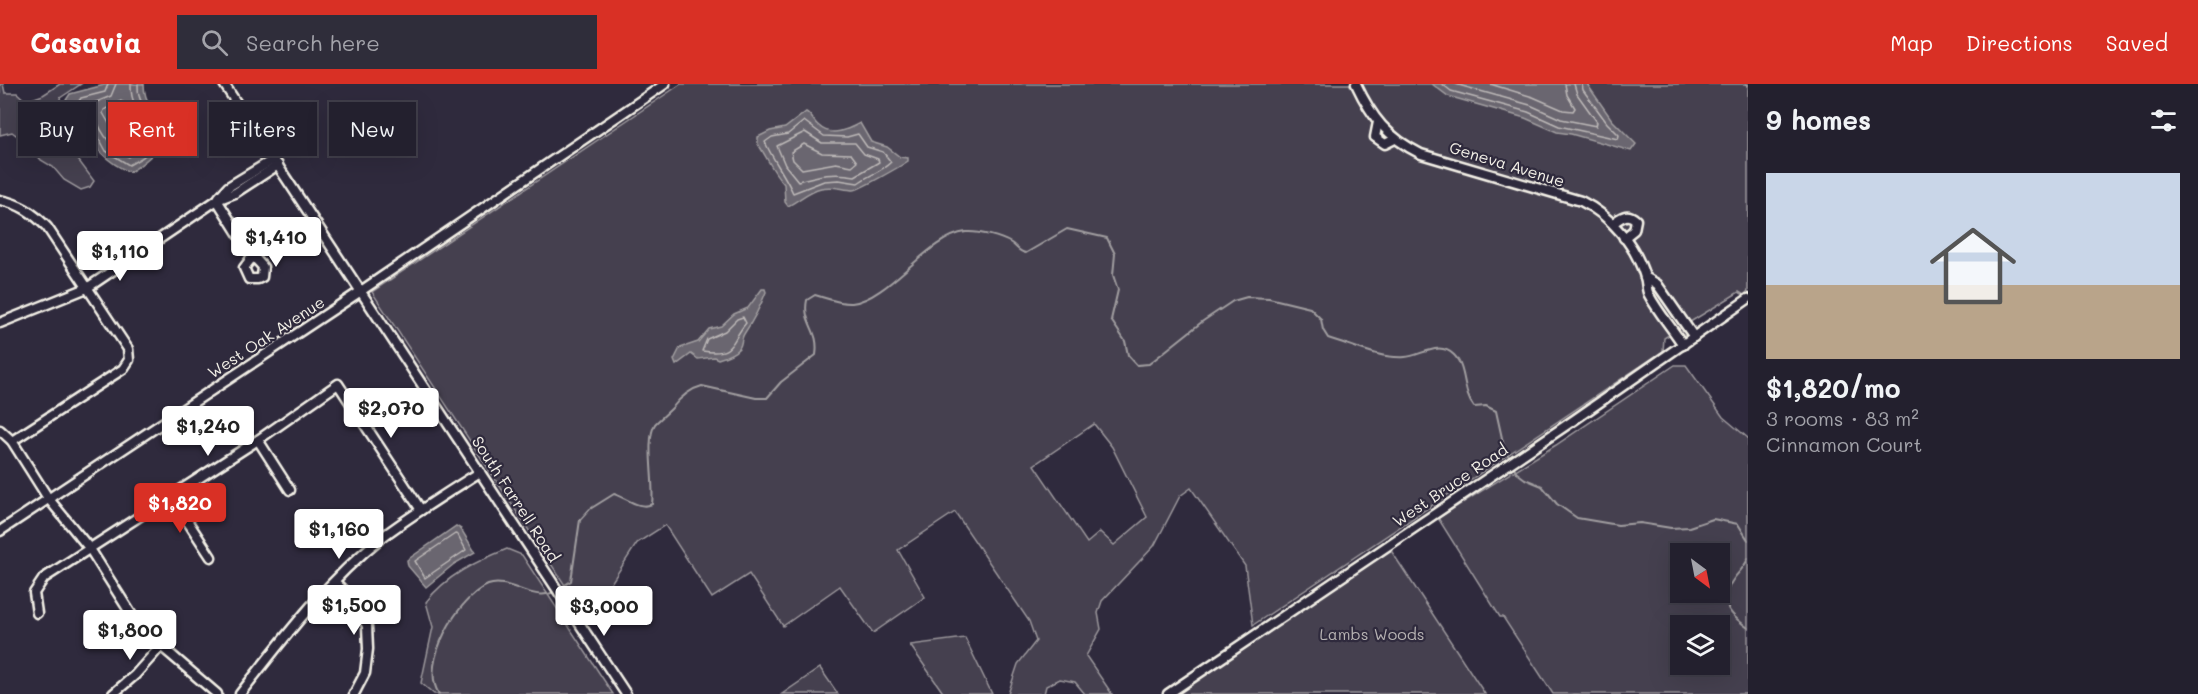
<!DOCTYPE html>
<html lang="en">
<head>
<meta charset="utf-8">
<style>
	:root { --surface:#23202e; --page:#2f2d3a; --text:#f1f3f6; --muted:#a3a3aa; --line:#403e4a; --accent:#d93025 }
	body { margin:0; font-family:Mali,sans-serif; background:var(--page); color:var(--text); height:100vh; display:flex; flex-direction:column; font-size:22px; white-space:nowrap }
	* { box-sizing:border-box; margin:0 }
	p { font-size:20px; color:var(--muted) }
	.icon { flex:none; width:33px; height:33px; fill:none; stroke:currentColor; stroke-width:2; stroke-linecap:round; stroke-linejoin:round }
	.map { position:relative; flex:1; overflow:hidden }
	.sheet { display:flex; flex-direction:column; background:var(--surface); width:450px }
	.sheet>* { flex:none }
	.guide { position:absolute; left:18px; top:18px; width:570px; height:54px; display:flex; gap:12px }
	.needle { width:39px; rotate:148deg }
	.buttons { position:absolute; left:1670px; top:459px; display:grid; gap:12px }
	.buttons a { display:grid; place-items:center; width:60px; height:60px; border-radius:0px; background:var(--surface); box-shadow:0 6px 24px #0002,0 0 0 2px var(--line); font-size:30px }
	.price { position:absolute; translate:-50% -51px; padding:0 14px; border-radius:6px; background:#fff; color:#222; font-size:20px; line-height:39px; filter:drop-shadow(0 2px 3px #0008) }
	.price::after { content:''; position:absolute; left:50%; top:36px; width:18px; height:14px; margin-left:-9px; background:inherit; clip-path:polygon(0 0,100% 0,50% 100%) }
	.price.current { background:var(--accent); color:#fff }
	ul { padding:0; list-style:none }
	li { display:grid; align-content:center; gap:12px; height:318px; padding:0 18px }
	li span { display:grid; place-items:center; height:186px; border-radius:0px; color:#555 }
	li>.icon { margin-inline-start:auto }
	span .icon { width:108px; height:108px; fill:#fffc; stroke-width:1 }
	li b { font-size:26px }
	h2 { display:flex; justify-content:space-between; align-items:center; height:72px; padding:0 18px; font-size:26px }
	.chip { padding:0 21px; border-radius:0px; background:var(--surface); box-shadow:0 6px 24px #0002,0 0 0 2px var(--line); font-size:21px; line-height:54px }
	.chip.current { background:var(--accent); color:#fff }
	header { display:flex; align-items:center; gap:36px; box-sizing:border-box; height:84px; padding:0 30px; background:var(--accent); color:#fff }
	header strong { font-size:28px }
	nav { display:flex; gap:33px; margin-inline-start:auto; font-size:21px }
	.search { width:420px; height:54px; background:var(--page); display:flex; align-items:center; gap:15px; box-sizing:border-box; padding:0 21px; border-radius:0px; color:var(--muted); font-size:22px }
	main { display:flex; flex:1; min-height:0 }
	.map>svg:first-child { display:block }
</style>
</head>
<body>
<header>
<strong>Casavia</strong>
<div class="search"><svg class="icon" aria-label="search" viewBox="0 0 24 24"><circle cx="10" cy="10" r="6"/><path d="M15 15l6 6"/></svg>Search here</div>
<nav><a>Map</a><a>Directions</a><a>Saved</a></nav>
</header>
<main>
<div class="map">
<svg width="1748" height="610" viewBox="0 0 1748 610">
	<rect width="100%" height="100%" fill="#2f2a3d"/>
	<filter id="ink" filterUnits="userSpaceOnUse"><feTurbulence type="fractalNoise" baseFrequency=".0167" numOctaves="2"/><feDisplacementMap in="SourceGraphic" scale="12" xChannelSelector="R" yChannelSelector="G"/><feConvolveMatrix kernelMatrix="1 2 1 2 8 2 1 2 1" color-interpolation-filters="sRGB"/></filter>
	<g filter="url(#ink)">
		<!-- green -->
		<g fill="#454050" stroke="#9c989c" stroke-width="1.5" fill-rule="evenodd">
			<polygon points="0,0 3,0 5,9 17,9 26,17 43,11 60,0 81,0 60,14 63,28 52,41 94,97 90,103 81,106 64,96 53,83 41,76 27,59 12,48 0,51"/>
			<path d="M681,0H1748V207L1744,211L1739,208L1664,254L1663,267L1253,541L1245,482L1191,404L1180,412L1154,462L1102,517L1098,529L1101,545L1086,572L1112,610H1085L1075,598L1060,595L1046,602L1044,610H1008L1018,580L1036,557L1029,537L955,428L898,466L925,513L873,549L840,502L783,542L749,490L712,514L665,441L637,459L606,507L578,521L372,208ZM1094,340L1112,363L1147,433L1114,461L1100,448L1087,459L1034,381Z"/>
			<path d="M1675,281H1686L1723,333L1748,354V610H1553L1503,533H1500L1438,434L1556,361ZM1680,470H1719V508H1680ZM1680,542H1719V580H1680Z"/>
			<path d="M507,465L522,471L613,610H434L421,599L433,543L426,518C447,491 475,478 507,465Z"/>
			<polygon points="1390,465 1485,610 1175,610"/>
			<polygon points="965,554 992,610 944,610 910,561"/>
			<polygon points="820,584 838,610 782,610"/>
		</g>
		<!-- water -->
		<g fill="#6a6670" stroke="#a19ea0" stroke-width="1.5">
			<path d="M108,0H144C144,17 154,33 172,35C178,35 181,34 187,36L185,46C163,56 151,76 130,88C107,79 91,61 82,38C77,27 76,23 66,16L70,10Z"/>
			<polygon points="1432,0 1587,0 1612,36 1636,60 1631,67 1571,50 1557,48 1525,34 1448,12"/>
			<path d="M806,28C812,31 813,38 819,42C831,54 849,45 860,39L871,58L887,63L900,73L908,74V77C901,82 859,106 854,106C843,106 834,101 821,104C808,107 800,116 788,122L785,118L784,100C772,87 767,73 758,60V53L770,47L785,44Z"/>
			<path d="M762,205H765L766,208C759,226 754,235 744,250C741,254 742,261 739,264C734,270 725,273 718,275L714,273L698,275L691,270L676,281L674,276L680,264L698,258L709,245L721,242L734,230L748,224Z"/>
			<polygon points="456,442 461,445 475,468 454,480 426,503 408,482 407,476"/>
		</g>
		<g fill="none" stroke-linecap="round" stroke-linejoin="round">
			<!-- shore -->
			<g stroke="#bdb9b8" stroke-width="1.5">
				<path d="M108,0L105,8L81,14L79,17L106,67L129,81L143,73L172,44L171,41C151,34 137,22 138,0"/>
				<path d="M116,0L111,12L94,19L92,22C97,43 109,64 129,73L138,67L157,46C143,31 130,24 131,0"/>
				<polyline points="1442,0 1451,7 1528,28 1559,42 1618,55 1619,51 1607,39 1583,6 1582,0"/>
				<polyline points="1455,0 1530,21 1561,35 1596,42 1597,38 1577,10 1574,0"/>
				<polyline points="1490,0 1533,13 1563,26 1573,27 1575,24 1567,11 1565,0"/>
				<polygon points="120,17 123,18 130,32 143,47 129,62 118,55 103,29 104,26"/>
				<path d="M804,37L824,52L847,53L858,50L867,63L883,68L891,78C881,88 869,91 858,99L839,96L824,97L793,109C785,91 773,76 765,58L772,53L788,50Z"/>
				<path d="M805,48L822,59H855L864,70L878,75L879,78L855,92C834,88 819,91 798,97L785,81L777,62Z"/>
				<polygon points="804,60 822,69 851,70 857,78 852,82 836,79 802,85 793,76 791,68"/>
				<path d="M743,233L746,239C729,259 736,272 702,267L707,255L725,247L737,235Z"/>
				<polygon points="455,450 458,451 466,466 425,494 415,477"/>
			</g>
			<!-- stream -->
			<g stroke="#a19ea0" stroke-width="2">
				<polyline points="1746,0 1748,1"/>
				<path d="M1748,474C1746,481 1740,487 1735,493C1716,519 1729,529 1748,544"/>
				<path d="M560,504L571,497L580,436L590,425L614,410C627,414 639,426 652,420C655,400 645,356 655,340C660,335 667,329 672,324C680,314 690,305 702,302L756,314H767L781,298L816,271C820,245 802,240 807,216L815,211C826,214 841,220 852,219C889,215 928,152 966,148C979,147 1001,153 1011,159C1017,163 1019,168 1026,169L1067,145L1107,154L1115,170L1113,191L1118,206L1111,236L1125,257L1128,271L1137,281L1149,280L1203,237L1233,217L1247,213L1269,214L1310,224L1321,235L1323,246L1328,254C1352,261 1380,275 1405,273C1421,272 1439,256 1454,271C1467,284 1462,308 1474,323L1486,322L1496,327L1504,363L1517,389L1525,395L1542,402L1557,420L1577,434L1618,441L1640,439L1671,444L1689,443L1713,435L1738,440L1748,456"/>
				<path d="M439,610C419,580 458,513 488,501C509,493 530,518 555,508"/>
			</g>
			<defs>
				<g id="minor">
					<polyline points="224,0 626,610"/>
					<path d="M1356,0C1372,34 1387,53 1421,70L1581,117C1611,132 1635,160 1645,193C1647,199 1646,205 1649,211C1658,228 1672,244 1683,261"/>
					<polyline points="1378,38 1375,53 1385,60 1395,55"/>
					<polyline points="219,113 228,103 274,75"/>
					<path d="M0,116C20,120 32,128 47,143L128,265L129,276L123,285L12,357"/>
					<polyline points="217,116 251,170 263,183 262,193 258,195 249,195 244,184 253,172"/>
					<path d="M1613,139C1622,133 1627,128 1636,136L1634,146L1624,154"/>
					<polyline points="1645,193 1657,200 1694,253"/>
					<polyline points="0,239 87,204 217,116 235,109 278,81"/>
					<polyline points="0,346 12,357 48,414 90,465 133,533 161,562 217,610"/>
					<polyline points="258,356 290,406"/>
					<polyline points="171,412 211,473"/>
					<polyline points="0,447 361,207 665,0"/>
					<polyline points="335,498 354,517 367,542 368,565 365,589 354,610"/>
					<polyline points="37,529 34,509 44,494 258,356 338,300 421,426"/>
					<polyline points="113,610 135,591 161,562"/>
					<path d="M240,610C283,555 326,498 381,454C413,430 447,409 480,388"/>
					<polyline points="1168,610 1574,336 1748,215"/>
				</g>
			</defs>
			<!-- minor casing -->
			<use href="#minor" stroke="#f4f1e8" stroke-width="13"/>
			<!-- minor -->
			<use href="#minor" stroke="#2f2a3d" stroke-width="8"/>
		</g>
	</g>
	<g text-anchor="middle" stroke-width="4.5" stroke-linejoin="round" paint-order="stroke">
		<!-- street labels -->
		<g font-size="16" fill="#f4f1e8" stroke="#2f2a3d">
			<text transform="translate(1507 80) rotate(17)" y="6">Geneva Avenue</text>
			<text transform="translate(266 253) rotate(-33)" y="6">West Oak Avenue</text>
			<text transform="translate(1450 401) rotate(-34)" y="6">West Bruce Road</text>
			<text transform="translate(516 415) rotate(57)" y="6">South Farrell Road</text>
		</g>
		<!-- park labels -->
		<g font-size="16" fill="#b7b3b3" stroke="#2f2a3d">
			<text x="1372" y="556">Lambs Woods</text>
		</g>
	</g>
</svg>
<div class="buttons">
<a><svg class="needle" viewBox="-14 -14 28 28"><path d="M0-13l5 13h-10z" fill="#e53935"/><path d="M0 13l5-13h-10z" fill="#a3a3aa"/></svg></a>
<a><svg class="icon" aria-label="layers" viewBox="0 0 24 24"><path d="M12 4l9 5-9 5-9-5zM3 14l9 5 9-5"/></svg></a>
</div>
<b class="price" style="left:276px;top:184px">$1,410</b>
<b class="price" style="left:120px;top:198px">$1,110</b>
<b class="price" style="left:391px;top:355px">$2,070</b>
<b class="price" style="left:208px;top:373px">$1,240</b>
<b class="price current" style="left:180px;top:450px">$1,820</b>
<b class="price" style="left:339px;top:476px">$1,160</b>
<b class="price" style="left:354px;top:552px">$1,500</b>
<b class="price" style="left:604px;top:553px">$3,000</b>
<b class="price" style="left:130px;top:577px">$1,800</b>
<div class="guide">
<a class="chip">Buy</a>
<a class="chip current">Rent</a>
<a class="chip">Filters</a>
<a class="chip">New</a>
</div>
</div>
<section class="sheet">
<h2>9 homes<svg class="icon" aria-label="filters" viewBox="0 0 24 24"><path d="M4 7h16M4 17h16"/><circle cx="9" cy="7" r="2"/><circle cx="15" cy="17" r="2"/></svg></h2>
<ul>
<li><span style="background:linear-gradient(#c9d6e8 60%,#b9a48a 0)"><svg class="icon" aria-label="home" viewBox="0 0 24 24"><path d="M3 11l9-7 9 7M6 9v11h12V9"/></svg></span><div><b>$1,820/mo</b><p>3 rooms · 83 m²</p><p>Cinnamon Court</p></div></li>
</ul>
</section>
</main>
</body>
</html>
